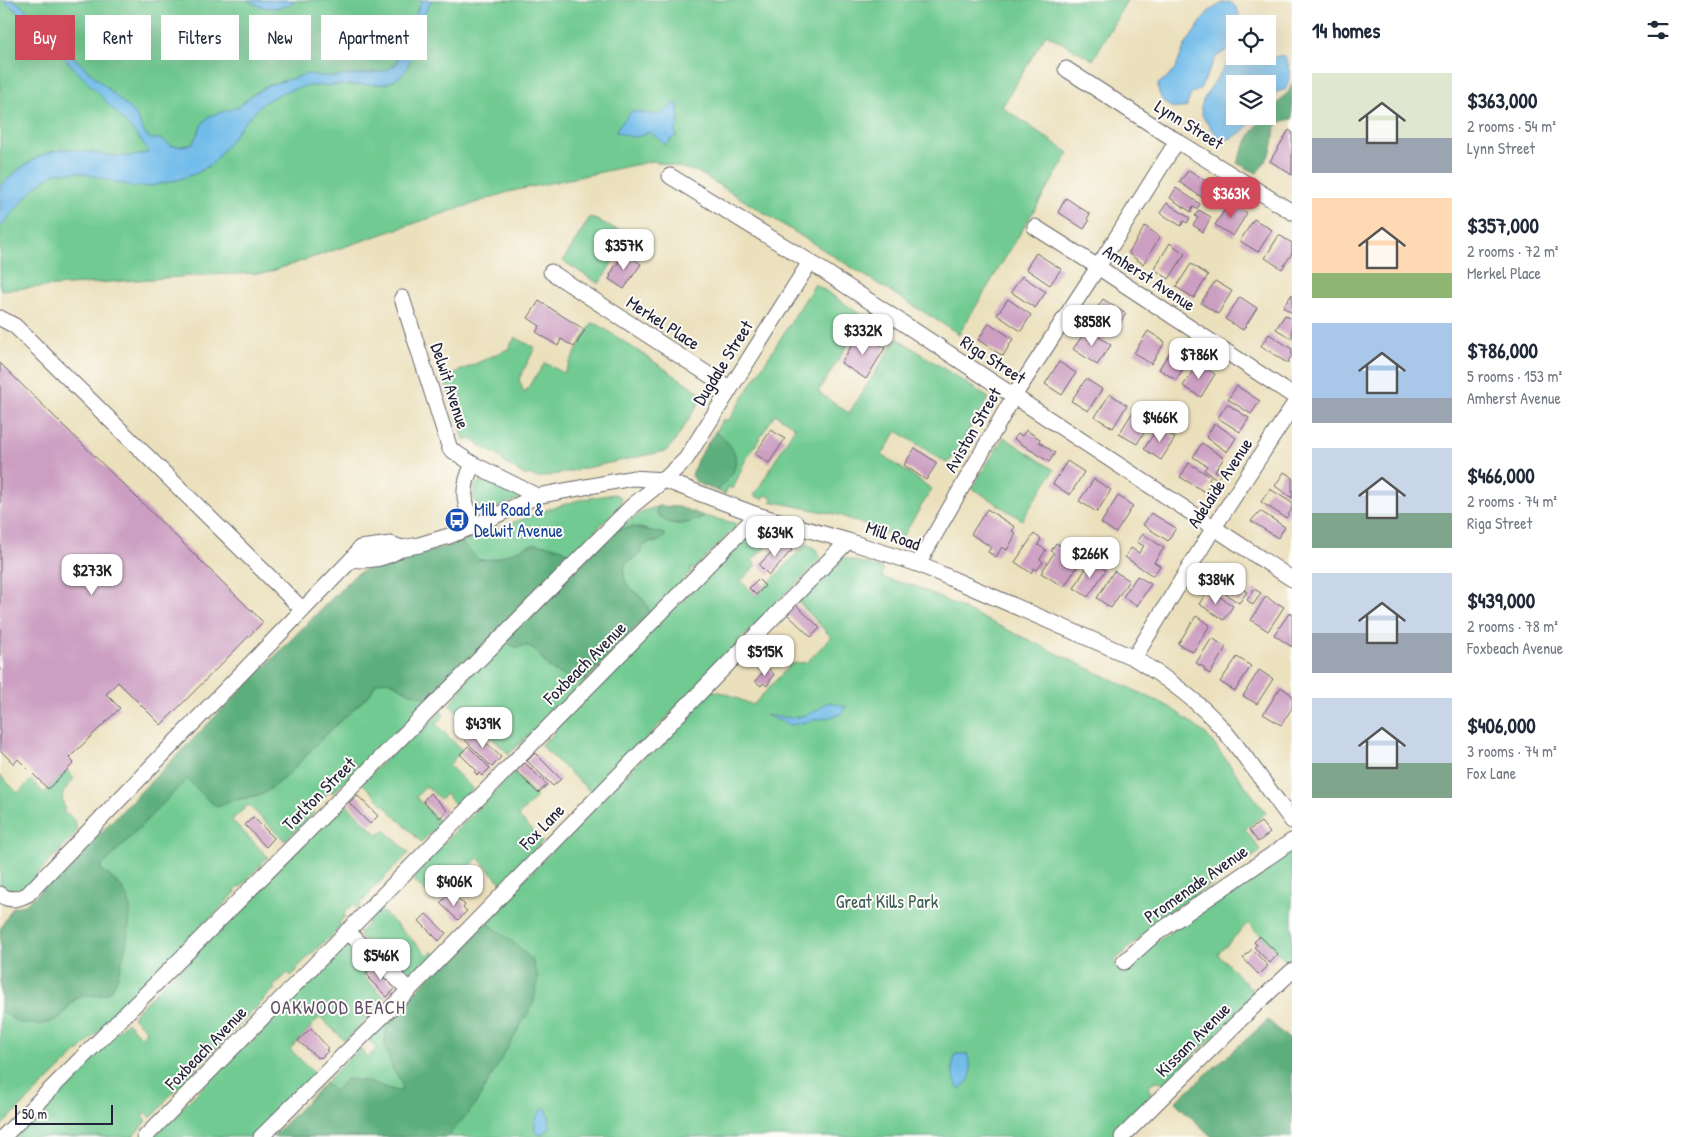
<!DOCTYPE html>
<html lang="en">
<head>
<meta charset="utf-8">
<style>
	:root { --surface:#fff; --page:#f2f2f3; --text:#1f2937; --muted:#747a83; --accent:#d1495b }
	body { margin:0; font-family:"Patrick Hand",sans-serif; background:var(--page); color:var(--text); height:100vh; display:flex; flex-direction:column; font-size:19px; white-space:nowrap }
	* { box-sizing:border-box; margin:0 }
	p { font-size:16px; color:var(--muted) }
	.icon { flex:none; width:28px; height:28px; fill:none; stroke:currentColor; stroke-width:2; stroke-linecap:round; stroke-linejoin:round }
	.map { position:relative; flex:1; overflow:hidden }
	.drawer { display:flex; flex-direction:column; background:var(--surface); width:400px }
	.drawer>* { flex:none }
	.hud { position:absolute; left:15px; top:15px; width:475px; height:45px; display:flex; gap:10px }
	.controls { position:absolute; left:1226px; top:15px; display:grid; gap:10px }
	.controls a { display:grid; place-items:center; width:50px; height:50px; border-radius:0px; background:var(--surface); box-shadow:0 5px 20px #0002; font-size:25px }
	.scale { position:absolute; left:15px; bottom:12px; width:98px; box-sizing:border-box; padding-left:5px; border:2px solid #22223b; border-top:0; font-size:14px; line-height:18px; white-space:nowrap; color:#22223b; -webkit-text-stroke:4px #fdfcf7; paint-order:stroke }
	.price { position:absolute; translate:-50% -42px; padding:0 11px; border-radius:10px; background:#fff; color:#222; font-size:16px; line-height:32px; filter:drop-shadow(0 1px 2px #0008) }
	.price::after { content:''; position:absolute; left:50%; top:30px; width:15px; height:11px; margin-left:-8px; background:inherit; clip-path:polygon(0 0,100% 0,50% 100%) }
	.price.active { background:var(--accent); color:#fff }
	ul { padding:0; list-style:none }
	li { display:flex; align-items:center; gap:15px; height:125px; padding:0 20px }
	li span { display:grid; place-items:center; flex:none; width:140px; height:100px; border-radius:0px; color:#555 }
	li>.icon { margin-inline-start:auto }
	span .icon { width:60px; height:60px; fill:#fffc; stroke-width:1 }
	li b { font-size:21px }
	h2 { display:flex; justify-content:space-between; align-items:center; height:60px; padding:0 20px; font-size:21px }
	.tag { padding:0 18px; border-radius:0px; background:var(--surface); box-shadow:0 5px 20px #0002; font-size:18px; line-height:45px }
	.tag.active { background:var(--accent); color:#fff }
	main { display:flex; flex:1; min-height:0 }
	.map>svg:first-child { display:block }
</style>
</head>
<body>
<main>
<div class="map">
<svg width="1292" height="1137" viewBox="0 0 1292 1137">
	<rect width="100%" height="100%" fill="#fdfcf7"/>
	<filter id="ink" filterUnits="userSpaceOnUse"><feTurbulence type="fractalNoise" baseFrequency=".02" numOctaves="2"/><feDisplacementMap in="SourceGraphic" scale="10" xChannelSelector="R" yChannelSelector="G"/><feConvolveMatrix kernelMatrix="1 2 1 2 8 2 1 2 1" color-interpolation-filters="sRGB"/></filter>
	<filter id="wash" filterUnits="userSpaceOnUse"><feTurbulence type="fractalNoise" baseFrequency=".0096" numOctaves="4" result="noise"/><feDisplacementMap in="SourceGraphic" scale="20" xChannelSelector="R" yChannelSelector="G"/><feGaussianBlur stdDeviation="1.12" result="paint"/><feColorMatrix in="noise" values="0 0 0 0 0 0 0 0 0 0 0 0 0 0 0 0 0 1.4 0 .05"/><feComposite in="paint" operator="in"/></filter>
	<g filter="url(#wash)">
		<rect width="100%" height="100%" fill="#ebe0bc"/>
		<!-- green -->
		<g fill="#70ca91" stroke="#497666">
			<polygon points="0,0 1127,0 1093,60 1046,34 1002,107 1069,153 959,334 698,172 653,161 508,192 266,273 206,275 0,290"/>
			<polygon points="590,217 629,235 599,284 563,261"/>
			<polygon points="815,284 865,317 818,392 849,413 897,338 989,398 948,464 897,431 882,455 932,489 901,539 839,515 770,501 773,498 765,495 763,499 754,496 795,427 775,414 744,463 733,489 728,487 725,494 718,491 723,482 727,479 715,432 723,419 728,421"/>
			<polygon points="592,323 599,325 704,395 675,441 666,451 538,478 527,474 526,476 502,461 503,459 470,439 464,440 444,378 508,349 515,337 535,348 519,379 524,393 545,363 564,373"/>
			<polygon points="1004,437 1054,470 1022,520 972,488"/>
			<path d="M489,478L520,493L522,498C509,502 492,512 479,509L474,498V487L481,480Z"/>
			<polygon points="614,494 621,497 621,505 571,555 562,549 533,544 495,559 479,560 461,542 549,509 579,500"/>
			<path d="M659,506L656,511C666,530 689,525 704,516L735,523L736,527L694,569L692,568L690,570L691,572L649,614C649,592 617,592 625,564L639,555L642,547L649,542L655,543L664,534L634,527L615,530L644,511Z"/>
			<path d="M750,531L758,533L756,538L760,531L769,534V537L774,539L752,560L756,565L741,581L756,596L806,544C815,548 821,551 820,562L779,599L759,625L742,637L734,650L592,793L540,745L554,734L552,732Z"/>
			<polygon points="842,557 883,569 882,578 915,586 1170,707 1206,734 1214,744 1266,813 1245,829 1261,851 1171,911 1114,961 1120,974 1159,940 1288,851 1292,850 1292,962 1290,965 1248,923 1218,954 1257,995 1165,1083 1155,1081 1148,1086 1153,1099 1112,1137 288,1137 334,1092 325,1083 359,1048 368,1057 376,1049 368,1039 387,1021 385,1040 472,933 709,690 725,693 753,705 791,664 807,662 831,637 797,600"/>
			<path d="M504,639C512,642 523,643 530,647C541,652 543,664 552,670C557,674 579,680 586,681L509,754L491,737L486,740L449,705L461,691L457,687Z"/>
			<path d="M385,680C393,682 396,685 403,689C411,694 421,696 431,699L333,793L331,790L311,810L314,813L285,841L248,805L232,820L268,857C258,866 251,877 241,887L240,886L235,890L236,892L205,924L203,922L201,925L202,927L122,1009L120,1007L118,1010L119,1012L0,1127V1010L21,1023L61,1017C74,999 77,994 100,996L122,887L100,868L187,779L209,801L243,799L263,794L289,774L323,737L370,694L376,683Z"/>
			<polygon points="441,711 444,715 436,724 462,750 449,765 473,789 457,806 446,794 440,799 426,786 416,797 441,823 421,842 362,783 415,729 420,733"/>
			<path d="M67,770L74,779C64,791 59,792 65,810L63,811L65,814L67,813C74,820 79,824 75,835L22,890C13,893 8,892 0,886V775L18,793L31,780L44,793Z"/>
			<polygon points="514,772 537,797 518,816 543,841 501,883 478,858 435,901 410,877"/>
			<polygon points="344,802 378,835 385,830 409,853 370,892 371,893 360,904 361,906 358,909 353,904 344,914 345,916 339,923 341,926 330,938 327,939 297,968 297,971 291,976 288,973 273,987 275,989 272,991 233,1032 231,1031 225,1036 223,1042 163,1103 164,1104 151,1118 147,1113 142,1114 147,1121 132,1137 15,1137 13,1135 27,1120 29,1121 34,1118 32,1114 127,1022 140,1036 144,1034 146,1030 132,1016"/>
			<polygon points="380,909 428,955 432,952 437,954 408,981 360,938 359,931 363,931 363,929 369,923 366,921 371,919"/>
			<polygon points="347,944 357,953 359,951 373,964 363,976 386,999 345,1041 320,1017 290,1049 316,1075 255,1137 153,1137 245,1045 247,1046 279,1014 278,1013 284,1004 288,1003 317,971 319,972 325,966 326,967 329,963 327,961 331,960 335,953 338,955"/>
		</g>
		<!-- forest -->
		<g fill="#5cae7b" stroke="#3f685b">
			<path d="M1292,83V119C1270,122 1276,133 1272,148C1270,156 1262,166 1257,173L1237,163C1243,150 1255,121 1268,116V114L1289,91Z"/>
			<path d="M715,432C728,441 742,455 733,472C729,480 722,483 718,491L697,483L692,475L697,460Z"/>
			<path d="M659,506L679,507L704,516C689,525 666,529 656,511Z"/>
			<path d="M633,527L665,534L664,537C659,542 655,543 649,542L642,547L639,555L625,564C617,592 649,592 649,614L586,681C579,681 554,673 550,668C544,661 540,653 532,648C526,644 523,647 517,647C512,647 507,642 504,639L615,530Z"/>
			<path d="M461,542L479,560L495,559L533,544L548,545L562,549L571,555L431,699C425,697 419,696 414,694C398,689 394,677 376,683L370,694L323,737L289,774L263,794L229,801L218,807L209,801L187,779L100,868C112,879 128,890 130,907C132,921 120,984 109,992C99,999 86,992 76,998C70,1002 67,1011 61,1016C52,1025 34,1026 21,1023C14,1021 7,1015 1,1011L0,929L13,907L23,905L34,897L100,833L355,575L370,567L415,556Z"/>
			<polygon points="484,920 519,947 532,960 538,977 534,1002 475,1105 447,1137 272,1137 325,1083 334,1091 346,1079 367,1081 397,1091 402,1090 401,1081 393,1070 385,1047 387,1021"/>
			<polygon points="1268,1020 1292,1042 1292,1137 1212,1137 1175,1102"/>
		</g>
		<!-- water -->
		<g fill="#71bcea" stroke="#4a6f92">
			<path d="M3,0H14L43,23L50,35L135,114L145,134L151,139H161L172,146H183L193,143L202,124L209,116L238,107L252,95L269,85L308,74C314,74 318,76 324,76C344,77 365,73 385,71L396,64L402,44L422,0H432C425,12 419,24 415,37C407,61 415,73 385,84L306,86L283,92L263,103L242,125L213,163L197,173L177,180L151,186L135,187L77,172C70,174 60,171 54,174C37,181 12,214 0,228V186C19,169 39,151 66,149C71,149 76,150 81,151C107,154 123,161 149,152L141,140L101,96L26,19Z"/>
			<path d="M248,0H296C284,11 261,10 248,0Z"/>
			<path d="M1230,2C1240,9 1239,13 1239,24H1235V45L1216,57L1200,89L1195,92H1192L1186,107C1169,112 1158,101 1158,84L1170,75L1176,67L1184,47L1208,12L1222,3Z"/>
			<path d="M1235,50V56H1255L1260,60L1284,55C1291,65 1291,80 1285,90C1274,91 1273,95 1268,104V84H1235V116H1255C1247,127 1238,139 1223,140C1216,135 1200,118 1201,108C1202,95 1229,64 1235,50Z"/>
			<path d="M673,104H677C679,113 681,122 675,131L677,136L671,139L666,145L650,132L640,136L632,137L616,132L618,127L632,111L657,115L660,112L662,115Z"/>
			<path d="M830,702L846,707L839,715L791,725L765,715C783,718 800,720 817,710C822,707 824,703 830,702Z"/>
			<path d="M956,1054H967C972,1070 975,1078 959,1089C953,1078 950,1065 956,1054Z"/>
			<path d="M545,1107L549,1116L550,1128L541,1135L535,1132C534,1122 536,1114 545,1107Z"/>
		</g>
		<g id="blocks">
			<!-- building -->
			<g fill="#cc9fc2">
				<polygon points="1289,130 1292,132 1292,175 1270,161"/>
				<polygon points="1189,170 1216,188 1213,192 1216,195 1210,205 1205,201 1206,200 1179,182"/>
				<polygon points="1176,188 1200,204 1197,209 1193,207 1191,212 1170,198"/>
				<polygon points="1066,198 1090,214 1087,219 1089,221 1084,229 1058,212"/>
				<polygon points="1230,202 1247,213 1233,236 1215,225"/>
				<polygon points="1167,203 1190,218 1187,223 1184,221 1181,226 1160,213"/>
				<polygon points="1199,210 1211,217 1203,232 1193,225 1198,218 1195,216"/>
				<polygon points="1254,219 1272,230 1258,252 1240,241"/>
				<polygon points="1145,226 1160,237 1143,264 1129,254 1129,252"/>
				<polygon points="1279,235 1292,243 1292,253 1282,269 1265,258"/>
				<polygon points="1170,243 1185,254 1169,279 1154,269"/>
				<polygon points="624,253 641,264 624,289 609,279 611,276 610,275"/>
				<polygon points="1036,253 1061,269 1050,285 1026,269"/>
				<polygon points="1191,264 1208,275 1194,298 1176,287"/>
				<polygon points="1022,276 1046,292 1035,308 1011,292"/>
				<polygon points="1215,281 1232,291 1218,314 1201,303"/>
				<polygon points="1292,294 1292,313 1283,307"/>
				<polygon points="1240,297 1257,308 1243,330 1225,319"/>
				<polygon points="1008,299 1031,315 1021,331 997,315"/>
				<polygon points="1103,299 1126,314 1114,331 1092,316"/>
				<polygon points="539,301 585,330 574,347 561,339 558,346 536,332 540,326 528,318"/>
				<polygon points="1285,315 1292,319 1292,339 1276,329"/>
				<polygon points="989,323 1013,339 1003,356 978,340"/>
				<polygon points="1087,329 1111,345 1097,365 1073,349"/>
				<polygon points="1148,331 1165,342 1151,364 1134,353"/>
				<polygon points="860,332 885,348 866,379 841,363"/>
				<polygon points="1269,334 1292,349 1292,355 1287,363 1261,346"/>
				<polygon points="1173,347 1190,358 1176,380 1159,369"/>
				<polygon points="1059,362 1076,373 1062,395 1045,384"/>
				<polygon points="0,363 263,622 161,725 118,682 106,694 120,708 69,758 74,763 48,789 18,759 14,764 0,750"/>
				<polygon points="1198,363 1215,374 1201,397 1183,386"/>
				<polygon points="1086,379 1102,389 1088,411 1071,401"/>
				<polygon points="1237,386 1260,401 1251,414 1228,399"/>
				<polygon points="1110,394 1127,405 1113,428 1095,417"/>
				<polygon points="1227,404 1249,418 1240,432 1218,418"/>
				<polygon points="1134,410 1151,421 1137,444 1119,434"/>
				<polygon points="1215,423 1236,438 1227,452 1206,437"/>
				<polygon points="1158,427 1175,438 1161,460 1144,449"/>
				<polygon points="771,430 785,439 769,463 755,454"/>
				<polygon points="1026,430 1040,439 1039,442 1055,453 1049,462 1014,439 1018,434 1022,436"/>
				<polygon points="1202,443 1224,458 1215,471 1221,474 1217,479 1204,470 1207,466 1193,457"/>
				<polygon points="915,448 937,463 926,480 904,465"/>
				<polygon points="1067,461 1084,472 1070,495 1053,484"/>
				<polygon points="1189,463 1211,477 1207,483 1210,484 1205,492 1180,477"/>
				<polygon points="1284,472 1292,477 1292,498 1275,486"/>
				<polygon points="1094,479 1111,490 1097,512 1079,501"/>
				<polygon points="1270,489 1292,503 1292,509 1286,518 1261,502"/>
				<polygon points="1118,496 1133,506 1116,533 1101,523"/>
				<polygon points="987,509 1015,527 1012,531 1016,534 1007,550 1002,547 996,557 988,552 991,547 971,534"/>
				<polygon points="1260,511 1285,527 1278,538 1251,521"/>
				<polygon points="1151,513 1176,528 1168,541 1143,525"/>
				<polygon points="1034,534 1041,539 1038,545 1046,550 1040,559 1043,562 1037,570 1034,568 1031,573 1015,562"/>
				<polygon points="1143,534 1164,548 1154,562 1160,566 1153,576 1125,557 1131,548 1139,553 1144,546 1137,542"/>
				<polygon points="782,541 792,550 769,575 759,565"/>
				<polygon points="1056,543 1082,559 1064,587 1041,573 1054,553 1051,551"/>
				<polygon points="1091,560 1106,570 1088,597 1074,588"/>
				<polygon points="1223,568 1232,574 1228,580 1247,592 1239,603 1212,585"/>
				<polygon points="1114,571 1129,580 1111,608 1097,598"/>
				<polygon points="1137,576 1151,584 1137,606 1123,597"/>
				<polygon points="758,579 765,586 756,595 749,588"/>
				<polygon points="1209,589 1233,606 1224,620 1199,604"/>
				<polygon points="1254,589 1261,593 1253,605 1247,600"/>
				<polygon points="1266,596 1276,604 1277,603 1284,607 1268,631 1251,620"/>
				<polygon points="796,605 820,628 811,637 787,614"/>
				<polygon points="1290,612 1292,613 1292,647 1274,635"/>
				<polygon points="1196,616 1210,625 1193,652 1178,644"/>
				<polygon points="1212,638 1226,647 1210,674 1204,670 1205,668 1196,663"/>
				<polygon points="755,647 769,660 761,669 746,655"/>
				<polygon points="1237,657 1251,666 1235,691 1220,682"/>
				<polygon points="767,667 774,674 767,686 763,683 761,686 755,681"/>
				<polygon points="1259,670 1273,679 1257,704 1243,696"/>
				<polygon points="1281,687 1292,695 1292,708 1281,725 1263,714"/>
				<polygon points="474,731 501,757 492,767 465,740"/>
				<polygon points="468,746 490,768 482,776 479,773 477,775 474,772 476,770 460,754"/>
				<polygon points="535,753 561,779 553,786 527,761"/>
				<polygon points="525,763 547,785 538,793 516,771"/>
				<polygon points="430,793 447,810 440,818 423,801"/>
				<polygon points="357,795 378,816 370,824 349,803"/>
				<polygon points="253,817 274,838 266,847 245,825"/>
				<polygon points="1261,822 1270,833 1258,842 1249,830"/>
				<polygon points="449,894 455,900 457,898 465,905 463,908 467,911 458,920 440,903"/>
				<polygon points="426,914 446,933 439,941 419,921"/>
				<polygon points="1260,936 1278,954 1270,963 1254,947 1257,945 1254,942"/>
				<polygon points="1252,949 1268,966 1259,975 1243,958"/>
				<polygon points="373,965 396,988 387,997 369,979 370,978 366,973"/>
				<polygon points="311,1028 328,1048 326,1050 328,1051 321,1058 320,1057 318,1058 298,1041"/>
			</g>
		</g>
	</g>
	<g filter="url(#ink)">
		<use href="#blocks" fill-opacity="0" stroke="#686468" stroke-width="1"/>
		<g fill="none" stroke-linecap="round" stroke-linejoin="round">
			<defs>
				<g id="minor">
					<polyline points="1066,69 1177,141 1292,212"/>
					<polyline points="670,176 810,262 1292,579"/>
					<polyline points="1035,227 1098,267 1292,395"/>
					<polyline points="551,272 729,388"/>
					<polyline points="402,298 450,449 473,464 537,496"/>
					<polyline points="0,318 15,326 302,609"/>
					<path d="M473,464C461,488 463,502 474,526"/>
					<path d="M352,559C369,562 388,558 402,548"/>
					<polyline points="918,564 1014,396 1098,267 1177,141"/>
					<polyline points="1134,658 1213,529 1292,407"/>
					<path d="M0,894C9,902 19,899 28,894L352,559L360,548L391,544L402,548L419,545L449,536L474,526L537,496L633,478L664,480L757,515L848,541L918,564L1134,658C1165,677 1196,699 1221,727C1246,756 1269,790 1292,821"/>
					<polyline points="347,931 409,990"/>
					<polyline points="1124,962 1154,935 1292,841"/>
					<polyline points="3,1137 632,506 664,480 686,459 810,262"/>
					<polyline points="145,1137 757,515"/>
					<polyline points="261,1137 409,990 848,541"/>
					<polyline points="1122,1137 1252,1008 1292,971"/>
				</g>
			</defs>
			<!-- minor casing -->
			<use href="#minor" stroke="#686468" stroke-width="17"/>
			<!-- minor -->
			<use href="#minor" stroke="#fff" stroke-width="15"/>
		</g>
	</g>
	<!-- icons -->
	<defs>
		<symbol id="bus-disc" viewBox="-11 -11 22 22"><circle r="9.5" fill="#1a4fb4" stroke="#fdfcf7"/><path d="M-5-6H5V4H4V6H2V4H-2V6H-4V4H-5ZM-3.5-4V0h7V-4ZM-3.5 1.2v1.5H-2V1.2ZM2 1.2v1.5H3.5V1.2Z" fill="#fff"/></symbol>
	</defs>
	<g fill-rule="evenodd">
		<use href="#bus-disc" x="443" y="506" width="28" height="28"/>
	</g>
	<g text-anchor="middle" stroke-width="4" stroke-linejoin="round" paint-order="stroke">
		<!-- street labels -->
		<g font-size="18" fill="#22223b" stroke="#fdfcf7">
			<text transform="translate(1189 125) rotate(32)" y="6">Lynn Street</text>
			<text transform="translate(1149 278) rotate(33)" y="6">Amherst Avenue</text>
			<text transform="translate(663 323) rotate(33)" y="6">Merkel Place</text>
			<text transform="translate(993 360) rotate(33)" y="6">Riga Street</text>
			<text transform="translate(723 363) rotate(-58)" y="6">Dugdale Street</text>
			<text transform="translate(450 386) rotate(72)" y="6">Delwit Avenue</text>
			<text transform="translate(973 430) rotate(-60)" y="6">Aviston Street</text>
			<text transform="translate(1220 483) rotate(-57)" y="6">Adelaide Avenue</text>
			<text transform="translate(893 536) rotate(19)" y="6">Mill Road</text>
			<text transform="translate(585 663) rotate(-45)" y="6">Foxbeach Avenue</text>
			<text transform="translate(319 794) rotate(-45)" y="6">Tarlton Street</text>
			<text transform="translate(542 827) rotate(-46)" y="6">Fox Lane</text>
			<text transform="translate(1196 884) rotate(-35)" y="6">Promenade Avenue</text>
			<text transform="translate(1193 1040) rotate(-45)" y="6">Kissam Avenue</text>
			<text transform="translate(206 1048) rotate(-46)" y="6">Foxbeach Avenue</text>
		</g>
		<!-- transit labels -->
		<g font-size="18" fill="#164399" stroke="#fdfcf7" text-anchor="start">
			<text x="474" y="516">Mill Road &amp;<tspan x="474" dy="21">Delwit Avenue</tspan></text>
		</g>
		<!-- park labels -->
		<g font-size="18" fill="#3d5d59" stroke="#fdfcf7">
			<text x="887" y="908">Great Kills Park</text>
		</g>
		<!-- neighbourhood labels -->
		<g font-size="19" letter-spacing="1" fill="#5e4e6a" stroke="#fdfcf7">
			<text x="338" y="1014">OAKWOOD BEACH</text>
		</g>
	</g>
</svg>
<div class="controls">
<a><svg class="icon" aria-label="locate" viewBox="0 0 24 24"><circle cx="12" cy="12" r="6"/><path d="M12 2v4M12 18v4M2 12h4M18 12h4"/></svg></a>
<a><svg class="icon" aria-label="layers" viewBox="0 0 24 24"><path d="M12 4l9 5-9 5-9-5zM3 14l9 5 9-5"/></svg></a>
</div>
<div class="scale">50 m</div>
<b class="price active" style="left:1231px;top:219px">$363K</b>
<b class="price" style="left:624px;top:271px">$357K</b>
<b class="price" style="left:1092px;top:347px">$858K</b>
<b class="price" style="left:863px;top:356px">$332K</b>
<b class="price" style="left:1199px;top:380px">$786K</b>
<b class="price" style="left:1160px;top:443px">$466K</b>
<b class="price" style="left:775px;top:558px">$634K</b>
<b class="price" style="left:1090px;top:579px">$266K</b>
<b class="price" style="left:92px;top:596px">$273K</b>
<b class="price" style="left:1216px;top:605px">$384K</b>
<b class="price" style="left:765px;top:677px">$515K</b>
<b class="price" style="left:483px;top:749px">$439K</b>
<b class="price" style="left:454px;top:907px">$406K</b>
<b class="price" style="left:381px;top:981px">$546K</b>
<div class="hud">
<a class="tag active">Buy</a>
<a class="tag">Rent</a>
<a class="tag">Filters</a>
<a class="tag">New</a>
<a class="tag">Apartment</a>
</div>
</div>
<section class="drawer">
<h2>14 homes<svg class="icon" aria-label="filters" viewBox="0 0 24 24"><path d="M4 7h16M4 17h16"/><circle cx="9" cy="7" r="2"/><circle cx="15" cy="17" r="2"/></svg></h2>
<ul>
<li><span style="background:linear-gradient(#dfe7d0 65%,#9aa5b1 0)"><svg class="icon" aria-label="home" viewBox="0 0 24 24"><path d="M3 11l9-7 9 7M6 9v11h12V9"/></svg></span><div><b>$363,000</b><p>2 rooms · 54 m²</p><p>Lynn Street</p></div></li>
<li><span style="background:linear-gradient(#ffd9b3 75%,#8fb573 0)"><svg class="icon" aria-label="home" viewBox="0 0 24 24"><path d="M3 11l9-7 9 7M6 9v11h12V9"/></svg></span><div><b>$357,000</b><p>2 rooms · 72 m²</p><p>Merkel Place</p></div></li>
<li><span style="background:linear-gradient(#a9c7e8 75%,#9aa5b1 0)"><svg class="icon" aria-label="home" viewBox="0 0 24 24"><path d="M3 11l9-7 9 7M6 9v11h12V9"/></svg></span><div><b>$786,000</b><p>5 rooms · 153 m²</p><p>Amherst Avenue</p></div></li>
<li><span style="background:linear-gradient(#c9d6e8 65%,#7fa58c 0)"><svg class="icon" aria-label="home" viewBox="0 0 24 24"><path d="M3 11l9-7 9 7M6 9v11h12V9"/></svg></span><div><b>$466,000</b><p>2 rooms · 74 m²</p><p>Riga Street</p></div></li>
<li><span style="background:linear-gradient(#c9d6e8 60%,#9aa5b1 0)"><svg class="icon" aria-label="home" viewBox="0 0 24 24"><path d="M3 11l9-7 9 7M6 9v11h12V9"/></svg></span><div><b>$439,000</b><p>2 rooms · 78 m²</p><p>Foxbeach Avenue</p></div></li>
<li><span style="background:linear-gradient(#c9d6e8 65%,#7fa58c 0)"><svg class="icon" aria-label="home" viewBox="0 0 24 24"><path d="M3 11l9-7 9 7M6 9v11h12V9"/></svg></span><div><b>$406,000</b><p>3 rooms · 74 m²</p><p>Fox Lane</p></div></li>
</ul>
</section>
</main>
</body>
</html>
